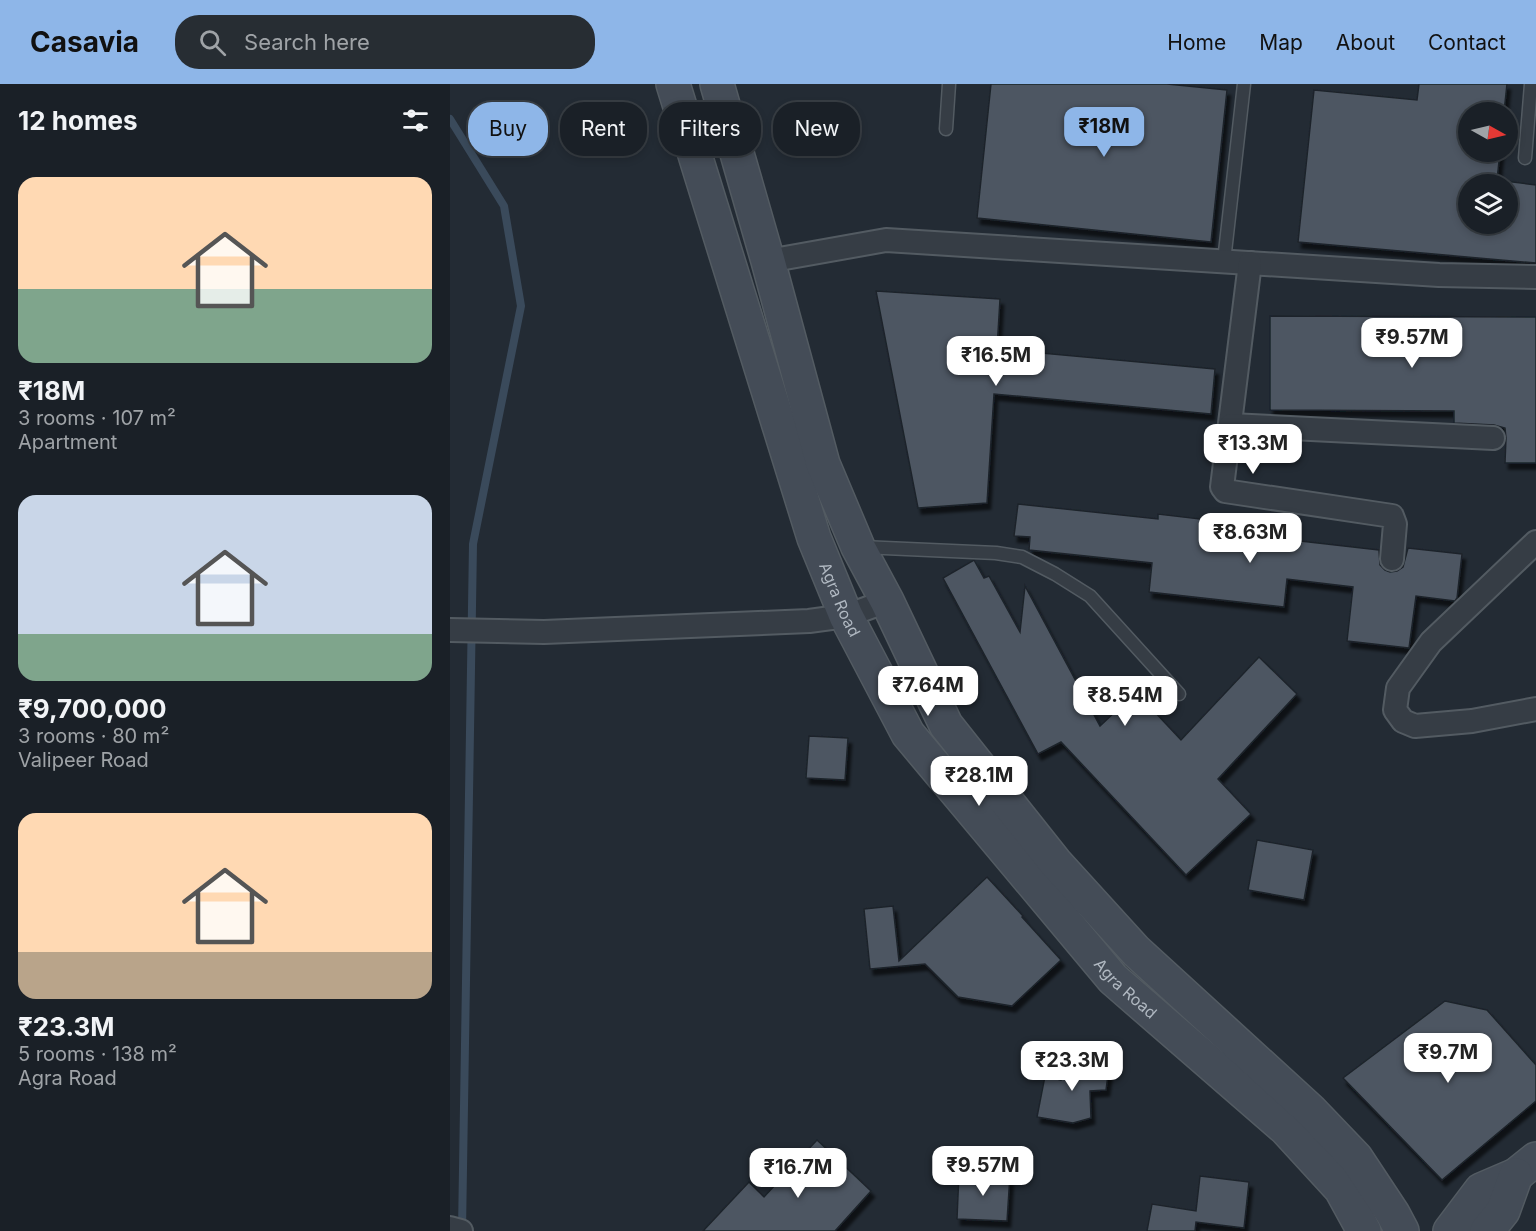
<!DOCTYPE html>
<html lang="en">
<head>
<meta charset="utf-8">
<style>
	:root { --surface:#1a2027; --page:#272d33; --text:#f1f3f6; --muted:#9fa3a7; --line:#383e44; --accent:#8eb6e8 }
	body { margin:0; font-family:Inter,sans-serif; background:var(--page); color:var(--text); height:100vh; display:flex; flex-direction:column; font-size:22px; white-space:nowrap }
	* { box-sizing:border-box; margin:0 }
	p { font-size:20px; color:var(--muted) }
	.icon { flex:none; width:33px; height:33px; fill:none; stroke:currentColor; stroke-width:2; stroke-linecap:round; stroke-linejoin:round }
	.map { position:relative; flex:1; overflow:hidden }
	.sheet { display:flex; flex-direction:column; background:var(--surface); width:450px }
	.sheet>* { flex:none }
	.guide { position:absolute; left:18px; top:18px; width:570px; height:54px; display:flex; gap:12px }
	.needle { width:39px; rotate:98deg }
	.buttons { position:absolute; left:1008px; top:18px; display:grid; gap:12px }
	.buttons a { display:grid; place-items:center; width:60px; height:60px; border-radius:50%; background:var(--surface); box-shadow:0 3px 9px #0003,0 0 0 2px var(--line); font-size:30px }
	.price { position:absolute; translate:-50% -51px; padding:0 14px; border-radius:12px; background:#fff; color:#222; font-size:20px; line-height:39px; filter:drop-shadow(0 2px 3px #0008) }
	.price::after { content:''; position:absolute; left:50%; top:36px; width:18px; height:14px; margin-left:-9px; background:inherit; clip-path:polygon(0 0,100% 0,50% 100%) }
	.price.active { background:var(--accent); color:#111 }
	ul { padding:0; list-style:none }
	li { display:grid; align-content:center; gap:12px; height:318px; padding:0 18px }
	li span { display:grid; place-items:center; height:186px; border-radius:18px; color:#555 }
	li>.icon { margin-inline-start:auto }
	span .icon { width:108px; height:108px; fill:#fffc; stroke-width:1 }
	li b { font-size:26px }
	h2 { display:flex; justify-content:space-between; align-items:center; height:72px; padding:0 18px; font-size:26px }
	.tag { padding:0 21px; border-radius:24px; background:var(--surface); box-shadow:0 3px 9px #0003,0 0 0 2px var(--line); font-size:21px; line-height:54px }
	.tag.active { background:var(--accent); color:#111 }
	header { display:flex; align-items:center; gap:36px; box-sizing:border-box; height:84px; padding:0 30px; background:var(--accent); color:#111 }
	header strong { font-size:28px }
	nav { display:flex; gap:33px; margin-inline-start:auto; font-size:21px }
	.search { width:420px; height:54px; background:var(--page); display:flex; align-items:center; gap:15px; box-sizing:border-box; padding:0 21px; border-radius:24px; color:var(--muted); font-size:22px }
	main { display:flex; flex:1; min-height:0 }
	.map>svg:first-child { display:block }
</style>
</head>
<body>
<header>
<strong>Casavia</strong>
<div class="search"><svg class="icon" aria-label="search" viewBox="0 0 24 24"><circle cx="10" cy="10" r="6"/><path d="M15 15l6 6"/></svg>Search here</div>
<nav><a>Home</a><a>Map</a><a>About</a><a>Contact</a></nav>
</header>
<main>
<section class="sheet">
<h2>12 homes<svg class="icon" aria-label="filters" viewBox="0 0 24 24"><path d="M4 7h16M4 17h16"/><circle cx="9" cy="7" r="2"/><circle cx="15" cy="17" r="2"/></svg></h2>
<ul>
<li><span style="background:linear-gradient(#ffd9b3 60%,#7fa58c 0)"><svg class="icon" aria-label="home" viewBox="0 0 24 24"><path d="M3 11l9-7 9 7M6 9v11h12V9"/></svg></span><div><b>₹18M</b><p>3 rooms · 107 m²</p><p>Apartment</p></div></li>
<li><span style="background:linear-gradient(#c9d6e8 75%,#7fa58c 0)"><svg class="icon" aria-label="home" viewBox="0 0 24 24"><path d="M3 11l9-7 9 7M6 9v11h12V9"/></svg></span><div><b>₹9,700,000</b><p>3 rooms · 80 m²</p><p>Valipeer Road</p></div></li>
<li><span style="background:linear-gradient(#ffd9b3 75%,#b9a48a 0)"><svg class="icon" aria-label="home" viewBox="0 0 24 24"><path d="M3 11l9-7 9 7M6 9v11h12V9"/></svg></span><div><b>₹23.3M</b><p>5 rooms · 138 m²</p><p>Agra Road</p></div></li>
</ul>
</section>
<div class="map">
<svg width="1086" height="1147" viewBox="0 0 1086 1147">
	<defs>
		<filter id="shadow"><feDropShadow dx="3.5" dy="6" stdDeviation="1.5" flood-color="#0009"/></filter>
	</defs>
	<rect width="100%" height="100%" fill="#232b34"/>
	<g fill="none" stroke-linecap="round" stroke-linejoin="round">
		<!-- stream -->
		<polyline stroke="#3a4a5b" stroke-width="8" points="0,35 54,122 71,222 23,460 12,1147"/>
	</g>
	<!-- building -->
	<g fill="#4e5762" stroke="#1d242b" stroke-width="1.5" fill-rule="evenodd" filter="url(#shadow)">
		<polygon points="541,0 717,0 777,6 761,158 527,134"/>
		<path d="M969,0H1057L1054,28H1018V68H1050L1047,96L1086,101V179L848,158L864,6L967,16ZM1018,100H1058V140H1018Z"/>
		<polygon points="426,207 550,215 547,265 765,285 761,330 544,310 537,419 468,424"/>
		<polygon points="820,232 1086,233 1086,379 1055,379 1056,354 1055,344 1044,341 1004,339 1004,327 820,326"/>
		<polygon points="568,420 708,435 708,430 843,446 842,456 929,466 930,481 935,486 940,488 947,487 953,483 958,464 1012,470 1007,514 1005,517 966,512 959,564 897,557 903,503 837,495 834,523 699,508 702,479 579,466 580,453 564,452"/>
		<polygon points="524,476 534,494 539,492 570,548 575,502 650,642 686,608 731,656 809,573 847,610 768,695 801,730 736,791 611,658 588,670 493,494"/>
		<polygon points="359,652 398,654 395,696 356,694"/>
		<polygon points="807,756 863,766 854,816 798,806"/>
		<polygon points="537,793 573,832 572,833 611,876 562,922 508,913 475,880 420,885 414,825 443,822 449,877"/>
		<polygon points="995,917 1037,926 1086,981 1086,1017 992,1096 893,994"/>
		<polygon points="618,975 659,983 656,1006 640,1007 641,1034 623,1039 587,1033 595,992 611,996"/>
		<polygon points="367,1056 421,1107 385,1147 253,1147 299,1098 314,1113"/>
		<polygon points="509,1088 560,1091 557,1137 507,1135"/>
		<polygon points="750,1092 799,1098 794,1144 746,1138 745,1147 697,1147 702,1120 746,1127"/>
	</g>
	<g fill="none" stroke-linecap="round" stroke-linejoin="round">
		<defs>
			<g id="lane">
				<polyline points="496,45 499,0"/>
				<polyline points="1075,74 1081,0"/>
				<polyline points="774,177 794,0"/>
				<polyline points="412,463 546,469 572,473 605,490 640,512 729,610"/>
			</g>
			<g id="street">
				<polyline points="318,177 436,156 989,191 1086,193"/>
				<polyline points="800,179 772,403 775,407 942,432 945,440 942,475"/>
				<polyline points="781,341 1043,354"/>
				<polyline points="1086,458 981,558 948,604 945,626 953,637 965,642 1022,637 1086,625"/>
				<polyline points="0,546 94,548 359,537 396,532 437,517"/>
				<polyline points="0,1144 11,1147"/>
			</g>
			<g id="secondary">
				<path id="s1" d="M223,0L364,454L396,532L458,650L663,895L836,1045L891,1105L914,1147"/>
				<polyline points="267,0 318,177 373,380 408,463 437,517 496,641 605,778 686,867 860,1026 906,1074 943,1130 952,1147"/>
				<polyline points="1000,1147 1031,1106 1066,1091 1086,1075"/>
				<polyline points="1037,1147 1053,1127 1066,1091"/>
			</g>
		</defs>
		<!-- lane casing -->
		<use href="#lane" stroke="#535b62" stroke-width="15"/>
		<!-- street casing -->
		<use href="#street" stroke="#535b62" stroke-width="26"/>
		<!-- secondary casing -->
		<use href="#secondary" stroke="#535b62" stroke-width="36"/>
		<!-- lane -->
		<use href="#lane" stroke="#363d45" stroke-width="12"/>
		<!-- street -->
		<use href="#street" stroke="#363d45" stroke-width="22"/>
		<!-- secondary -->
		<use href="#secondary" stroke="#444c57" stroke-width="33"/>
	</g>
	<g text-anchor="middle" stroke-width="4.5" stroke-linejoin="round" paint-order="stroke">
		<!-- street labels -->
		<g font-size="16" fill="#b0b8c1" stroke="#1b2229">
			<text dy="6" stroke="none"><textPath href="#s1" startOffset="542">Agra Road</textPath></text>
			<text dy="6" stroke="none"><textPath href="#s1" startOffset="1028">Agra Road</textPath></text>
		</g>
	</g>
</svg>
<div class="buttons">
<a><svg class="needle" viewBox="-14 -14 28 28"><path d="M0-13l5 13h-10z" fill="#e53935"/><path d="M0 13l5-13h-10z" fill="#9fa3a7"/></svg></a>
<a><svg class="icon" aria-label="layers" viewBox="0 0 24 24"><path d="M12 4l9 5-9 5-9-5zM3 14l9 5 9-5"/></svg></a>
</div>
<b class="price active" style="left:654px;top:74px">₹18M</b>
<b class="price" style="left:962px;top:285px">₹9.57M</b>
<b class="price" style="left:546px;top:303px">₹16.5M</b>
<b class="price" style="left:803px;top:391px">₹13.3M</b>
<b class="price" style="left:800px;top:480px">₹8.63M</b>
<b class="price" style="left:478px;top:633px">₹7.64M</b>
<b class="price" style="left:675px;top:643px">₹8.54M</b>
<b class="price" style="left:529px;top:723px">₹28.1M</b>
<b class="price" style="left:998px;top:1000px">₹9.7M</b>
<b class="price" style="left:622px;top:1008px">₹23.3M</b>
<b class="price" style="left:533px;top:1113px">₹9.57M</b>
<b class="price" style="left:348px;top:1115px">₹16.7M</b>
<div class="guide">
<a class="tag active">Buy</a>
<a class="tag">Rent</a>
<a class="tag">Filters</a>
<a class="tag">New</a>
</div>
</div>
</main>
</body>
</html>
